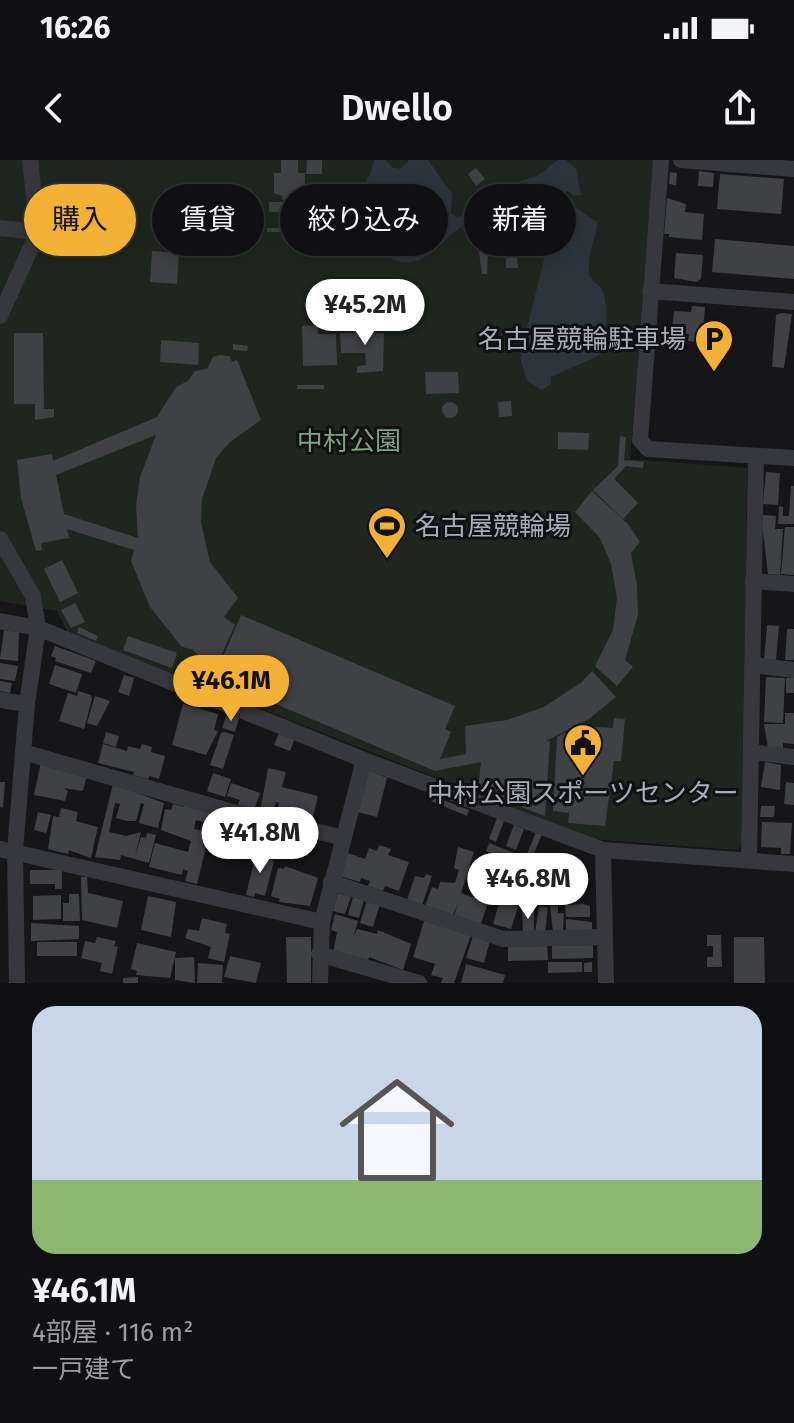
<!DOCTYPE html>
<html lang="ja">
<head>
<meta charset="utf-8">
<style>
	:root { --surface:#101012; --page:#19191b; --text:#f1f3f6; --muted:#9c9d9f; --line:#303032; --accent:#f2b134 }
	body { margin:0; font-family:"Fira Sans","Noto Sans JP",sans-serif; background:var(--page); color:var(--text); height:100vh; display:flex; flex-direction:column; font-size:30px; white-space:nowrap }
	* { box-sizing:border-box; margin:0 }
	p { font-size:26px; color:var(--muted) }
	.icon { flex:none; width:44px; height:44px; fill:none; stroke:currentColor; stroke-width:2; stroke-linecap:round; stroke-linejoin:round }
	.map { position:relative; height:823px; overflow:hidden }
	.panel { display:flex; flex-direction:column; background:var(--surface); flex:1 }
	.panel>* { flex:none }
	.hud { position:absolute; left:24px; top:24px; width:746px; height:72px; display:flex; gap:16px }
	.price { position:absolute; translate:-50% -68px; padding:0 18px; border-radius:28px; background:#fff; color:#222; font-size:26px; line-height:52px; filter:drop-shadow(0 2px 4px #0008) }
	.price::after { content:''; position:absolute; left:50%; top:48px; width:24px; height:18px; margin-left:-12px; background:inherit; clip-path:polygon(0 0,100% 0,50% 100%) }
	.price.on { background:var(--accent); color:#111 }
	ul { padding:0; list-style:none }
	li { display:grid; align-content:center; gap:16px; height:424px; padding:0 32px }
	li+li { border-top:2px solid var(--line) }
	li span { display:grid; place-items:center; height:248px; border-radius:24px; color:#555 }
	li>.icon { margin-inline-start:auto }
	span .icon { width:144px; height:144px; fill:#fffc; stroke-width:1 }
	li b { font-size:34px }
	.tag { padding:0 28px; border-radius:36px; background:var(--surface); box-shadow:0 4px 20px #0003,0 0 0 2px var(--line); font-size:28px; line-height:72px }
	.tag.on { background:var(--accent); color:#111 }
	.status { display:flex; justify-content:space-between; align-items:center; height:56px; padding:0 40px; background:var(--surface); direction:ltr }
	.status svg { height:22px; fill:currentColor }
	header { display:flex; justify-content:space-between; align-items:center; height:104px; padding:0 32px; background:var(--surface); font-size:36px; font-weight:600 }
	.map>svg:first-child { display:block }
</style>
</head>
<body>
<div class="status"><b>16:26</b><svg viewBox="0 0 49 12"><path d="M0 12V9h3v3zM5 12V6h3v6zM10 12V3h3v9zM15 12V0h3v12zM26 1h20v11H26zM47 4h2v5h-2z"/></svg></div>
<header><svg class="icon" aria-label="back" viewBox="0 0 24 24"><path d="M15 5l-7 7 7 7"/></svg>Dwello<svg class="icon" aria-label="share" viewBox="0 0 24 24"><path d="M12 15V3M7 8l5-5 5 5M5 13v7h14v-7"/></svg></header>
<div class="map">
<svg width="794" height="823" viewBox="0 0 794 823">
	<rect width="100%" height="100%" fill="#161618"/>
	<!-- green -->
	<polygon fill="#1e261f" points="0,0 653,0 630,299 747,308 743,684 737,690 592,679 68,473 57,451 0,441"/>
	<!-- water -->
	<g fill="#2c353c">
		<path d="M374,0H386L391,7L400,9L409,0H428L452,34L451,53L457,57L482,50L513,23L537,16L558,0H566L576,9L581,35L574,36L568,31L551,37L545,25C517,23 501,42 481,56C471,63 458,67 450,76C426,99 409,115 376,89C362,78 358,64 358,46C358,30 372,16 374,0Z"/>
		<path d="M548,45L573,46L597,62C596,79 587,93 589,112C590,123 600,123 603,132C609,148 606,180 600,195L551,217V224L542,230L527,221L520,197L545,95L552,91L545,79Z"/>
	</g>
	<!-- building -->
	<g fill="#404145" fill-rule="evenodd">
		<polygon points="281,0 298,0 298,13 305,13 305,33 295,36 295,42 304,43 304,52 295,52 295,68 299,69 299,54 307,54 306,78 295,78 296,72 267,72 267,68 282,68 282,52 269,52 269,42 283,42 282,36 274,33 274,13 281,13"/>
		<polygon points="307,0 322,0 322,14 306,14"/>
		<polygon points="476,8 485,19 476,26 468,14"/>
		<polygon points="699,11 714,13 713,27 698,26"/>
		<polygon points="670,12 677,13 676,25 669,24"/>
		<polygon points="720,14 784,19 781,54 717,49"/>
		<polygon points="667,38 686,44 685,52 704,54 702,80 669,77 669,74 664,74"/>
		<polygon points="715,79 794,86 794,119 712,112"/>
		<polygon points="152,91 179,93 177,124 150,122"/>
		<polygon points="479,92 488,92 487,114 482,114"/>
		<polygon points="676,93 703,95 701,119 696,122 674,118"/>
		<polygon points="506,94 517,94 518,108 506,108"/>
		<polygon points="350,133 363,133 364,140 351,140"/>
		<polygon points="692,146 705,147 702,183 688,181 689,174 685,174 684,180 671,179 674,151 691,152"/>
		<polygon points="782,153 792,154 784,208 772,207 776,155"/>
		<polygon points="371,163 371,173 384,173 383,211 357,213 357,206 366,205 365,193 341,193 340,173 354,173 354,164"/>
		<polygon points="318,165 318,174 336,174 337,205 303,206 302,166"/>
		<polygon points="14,173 43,173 44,249 54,249 54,257 35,260 35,244 14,244"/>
		<polygon points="161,180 199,183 198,205 160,202"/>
		<polygon points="233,184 248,186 247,191 233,190"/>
		<path d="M220,195L229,196L232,202L237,200L261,260L230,282L216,298L202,339L201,362L210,402L238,438L224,457L235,465L214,511L192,489L182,487L150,447L131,401L134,390L67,369L69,378L41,383L42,390L36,391L21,338L17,300L52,294L53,301L157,257L176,227L188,221L195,211L207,209L213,197ZM156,275L140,317L136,346L138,378L64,354L56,315Z"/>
		<polygon points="425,212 458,212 459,233 426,234"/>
		<rect x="297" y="225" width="27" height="4"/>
		<polygon points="511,241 512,256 499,257 498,242"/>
		<circle cx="450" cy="250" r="8"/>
		<polygon points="558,272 589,273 588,290 558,289"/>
		<polygon points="620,276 626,277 624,300 644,302 643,308 626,306 614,319 638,343 623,359 593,330 618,306"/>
		<polygon points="766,312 780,313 778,345 763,344"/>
		<polygon points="791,326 794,326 794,364 778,364 779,346 783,347 783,356 789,356"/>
		<polygon points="592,331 628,364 640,382 631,393 637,425 638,455 625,500 633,507 617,526 595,506 613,470 617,438 611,404 600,378 575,352"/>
		<polygon points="761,355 776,356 775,369 783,369 780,415 768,414"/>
		<polygon points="785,367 794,367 794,415 781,414"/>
		<polygon points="62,400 78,433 60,442 44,409"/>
		<polygon points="75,443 85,462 71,468 61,450"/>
		<polygon points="241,455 455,546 445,569 451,572 440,599 466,594 465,566 507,560 544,547 582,522 592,511 616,537 589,559 546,581 550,581 545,656 478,630 481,602 435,611 214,518"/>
		<polygon points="767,465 779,466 776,500 764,499"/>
		<polygon points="79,467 98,476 96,481 77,473"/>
		<polygon points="787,469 794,469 794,500 785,500"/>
		<polygon points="4,470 19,472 18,501 0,499"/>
		<polygon points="128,476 177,493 172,508 123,490"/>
		<polygon points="55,486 96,501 91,513 55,501 56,498 51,496"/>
		<polygon points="0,503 18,506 15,521 0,519"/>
		<polygon points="55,505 82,514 76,533 49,524"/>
		<polygon points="124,515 134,518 129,536 118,532"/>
		<polygon points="766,517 785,518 783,563 764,562"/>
		<rect x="786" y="518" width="8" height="15"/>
		<polygon points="0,521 12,523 10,533 0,531"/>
		<polygon points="78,531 91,535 92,539 84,569 59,561 68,533 77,536"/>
		<polygon points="95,536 110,541 97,566 87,563"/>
		<polygon points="183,544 218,554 214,570 218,571 206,595 172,585"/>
		<polygon points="785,553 794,553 794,584 783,583 783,589 768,589 764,564 785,564"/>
		<polygon points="227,554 239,558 235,572 222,568"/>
		<polygon points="614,558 625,559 621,601 614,601 605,666 568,663 569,653 553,651 557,577 578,566 613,568"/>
		<polygon points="106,572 119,576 116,587 103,583"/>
		<polygon points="225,572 234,575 223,609 210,605 221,573"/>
		<polygon points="279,573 295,578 290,591 274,585"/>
		<polygon points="103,584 127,591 128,586 140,589 142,584 152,587 151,592 165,596 159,619 149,616 148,619 133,615 134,612 98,603"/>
		<polygon points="41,602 87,615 83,631 64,628 68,631 65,641 34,635"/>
		<polygon points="765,602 781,605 780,630 761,627"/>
		<polygon points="268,608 286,612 282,627 318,636 312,661 277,653 279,643 276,642 273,655 260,652"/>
		<polygon points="369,610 387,618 377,657 354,651"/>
		<polygon points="213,613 231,619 225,637 207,631"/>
		<polygon points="0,622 5,622 3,648 0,647"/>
		<polygon points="786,622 794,623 794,645 784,644"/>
		<polygon points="231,623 260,633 254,650 238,645 240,640 227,636"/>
		<polygon points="113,624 164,643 158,668 139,663 144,644 141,643 136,661 127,661 116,658 120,644 115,643 109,672 126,676 141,672 135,696 141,677 146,678 147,673 156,675 149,703 121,695 120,700 95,697"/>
		<polygon points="433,636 469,650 467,656 431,641"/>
		<path d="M185,643L215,651L214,655L230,659L223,687L207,683L197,724L185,721L188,711L183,709L182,715L149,707L155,683L188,692L191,681L161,670L165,649L171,650L173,644L184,647ZM196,660L205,662L203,671L194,669Z"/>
		<polygon points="761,646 775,646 774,657 760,657"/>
		<polygon points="61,648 78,652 76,661 98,667 91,698 69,690 68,694 48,689 53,656 59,657"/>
		<polygon points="38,652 51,655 46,673 34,670"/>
		<polygon points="497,658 504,661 496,682 489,679"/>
		<polygon points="762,662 792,663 790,694 781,694 781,688 761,687"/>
		<polygon points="514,665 524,669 516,690 506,686"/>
		<polygon points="261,672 272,675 269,686 258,683"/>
		<polygon points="536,672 542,674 528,708 522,706"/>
		<polygon points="489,683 517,694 514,702 486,691"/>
		<polygon points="379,685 391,689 388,695 409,702 399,731 385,726 383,731 368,726 370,721 361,718 360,722 340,716 348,693 365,699 369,688 377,691"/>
		<polygon points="458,687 474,692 461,733 488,743 480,766 454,756 458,743 453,755 425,746 432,727 438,729 440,722 455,723 459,710 454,708"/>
		<polygon points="257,690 266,693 264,698 274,701 265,736 255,733 254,737 246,735"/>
		<polygon points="285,706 318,718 310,746 279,742 280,739 271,736 278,708 284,709"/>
		<polygon points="510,709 532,716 526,737 503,730"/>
		<polygon points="30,710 62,710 62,729 55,729 55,724 30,724"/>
		<polygon points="426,714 432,716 422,745 407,740 415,716 424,718"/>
		<polygon points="81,717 87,717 88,733 123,741 117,768 82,760"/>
		<polygon points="502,732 521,738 511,769 493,764"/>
		<polygon points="338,733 351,737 345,754 333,751"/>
		<polygon points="69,734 79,734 80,761 63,761 63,743 69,743"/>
		<polygon points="61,735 61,759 33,760 33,736"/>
		<polygon points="148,736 176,742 171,777 141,770"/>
		<polygon points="353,737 364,739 359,758 348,755"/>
		<polygon points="367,740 380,744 373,767 360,763"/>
		<polygon points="583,744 590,746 590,757 566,757 565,745"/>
		<polygon points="550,746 558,746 558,753 564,753 563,771 553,772"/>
		<polygon points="539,747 548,747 545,772 535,772"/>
		<polygon points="522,749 534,749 534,772 523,773"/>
		<polygon points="335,754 358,761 353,778 357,769 377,774 378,770 411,784 403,810 369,797 367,803 333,793 337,772 331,770"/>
		<polygon points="202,758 227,764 225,773 230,774 224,802 208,798 211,787 185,778 188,769 199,771"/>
		<polygon points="566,759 592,762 592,772 566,773"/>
		<polygon points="424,761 471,775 454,823 441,823 443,818 431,815 435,804 413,797"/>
		<polygon points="31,763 79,766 79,779 31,781"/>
		<polygon points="707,775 721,775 722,807 707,807 707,797 713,797 713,786 707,786"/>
		<polygon points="473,776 490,781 484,803 466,798"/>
		<polygon points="97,777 116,781 114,786 118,787 112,814 100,811 102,803 81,798 85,781 95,783"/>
		<polygon points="286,777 311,777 311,823 287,823"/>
		<polygon points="734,777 764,777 765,823 734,823"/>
		<rect x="37" y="782" width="40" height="14"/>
		<polygon points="137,783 176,792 170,818 136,815 137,811 131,809"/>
		<polygon points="593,785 593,798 552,799 552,786"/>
		<polygon points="547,786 548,800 508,801 508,787"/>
		<polygon points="230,796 261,803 256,823 224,817"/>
		<polygon points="194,797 195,823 175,820 175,798"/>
		<polygon points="548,802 582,802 582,812 548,813"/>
		<polygon points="592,802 592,812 584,812 584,803"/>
		<polygon points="198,803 223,805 222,823 197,823"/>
		<polygon points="466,804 505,815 503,823 461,823"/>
		<polygon points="138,817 138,823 123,823 123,818"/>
	</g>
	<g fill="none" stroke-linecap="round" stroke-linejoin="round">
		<!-- minor -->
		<g stroke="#37383d" stroke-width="16">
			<polyline points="661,0 640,280 648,289 794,298"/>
			<polyline points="681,0 794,9"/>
			<polyline points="0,68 38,72"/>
			<polyline points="650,131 794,142"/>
			<polyline points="0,156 38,72 30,0"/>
			<polyline points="0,379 33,436 38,468 27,544 15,691 17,823"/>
			<polyline points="753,421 794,424"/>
			<polyline points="0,461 38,468 364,600 603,690 794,704"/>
			<polyline points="752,505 794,510"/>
			<polyline points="0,540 27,544"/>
			<polyline points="23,592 250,657 341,677"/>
			<polyline points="751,592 794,597"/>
			<polyline points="0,689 322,762"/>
			<polyline points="603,690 606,823"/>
			<polyline points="749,700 756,296"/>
			<polyline points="331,722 503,779 605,777"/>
			<polyline points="319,794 419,823"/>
			<polyline points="320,823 322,762 364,600"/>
		</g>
	</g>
	<!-- icons -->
	<defs>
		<symbol id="parking-pin" viewBox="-11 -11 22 30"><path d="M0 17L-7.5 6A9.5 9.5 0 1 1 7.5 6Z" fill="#f2b134" stroke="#111113"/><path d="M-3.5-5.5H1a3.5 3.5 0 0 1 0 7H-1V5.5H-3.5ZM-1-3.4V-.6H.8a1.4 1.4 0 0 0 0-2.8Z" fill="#111"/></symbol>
		<symbol id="stadium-pin" viewBox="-11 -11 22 30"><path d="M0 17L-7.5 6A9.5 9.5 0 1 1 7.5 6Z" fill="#f2b134" stroke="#111113"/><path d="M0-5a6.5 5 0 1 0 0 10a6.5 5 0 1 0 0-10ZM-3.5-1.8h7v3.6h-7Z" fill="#111"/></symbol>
		<symbol id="civic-pin" viewBox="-11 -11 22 30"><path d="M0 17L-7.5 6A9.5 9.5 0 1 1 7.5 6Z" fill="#f2b134" stroke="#111113"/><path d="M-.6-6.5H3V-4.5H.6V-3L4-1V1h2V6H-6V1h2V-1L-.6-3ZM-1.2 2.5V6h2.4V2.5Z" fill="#111"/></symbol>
	</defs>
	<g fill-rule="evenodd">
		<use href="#parking-pin" x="692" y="157" width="44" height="60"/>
		<use href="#stadium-pin" x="365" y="344" width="44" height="60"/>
		<use href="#civic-pin" x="561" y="561" width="44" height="60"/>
	</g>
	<g text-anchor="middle" stroke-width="6" stroke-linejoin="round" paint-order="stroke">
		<!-- poi labels -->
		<g font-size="26" fill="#a8adb8" stroke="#111113" text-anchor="end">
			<text x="686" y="188">名古屋競輪駐車場</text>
			<text x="415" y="375" text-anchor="start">名古屋競輪場</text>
			<text x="583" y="642" text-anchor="middle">中村公園スポーツセンター</text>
		</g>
		<!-- park labels -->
		<g font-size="26" fill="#7fa381" stroke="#111113">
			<text x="349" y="290">中村公園</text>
		</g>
	</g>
</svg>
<b class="price" style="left:365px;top:187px">¥45.2M</b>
<b class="price on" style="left:231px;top:563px">¥46.1M</b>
<b class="price" style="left:260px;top:715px">¥41.8M</b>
<b class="price" style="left:528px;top:761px">¥46.8M</b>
<div class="hud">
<a class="tag on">購入</a>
<a class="tag">賃貸</a>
<a class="tag">絞り込み</a>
<a class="tag">新着</a>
</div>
</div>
<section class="panel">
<ul>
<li><span style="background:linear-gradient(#c9d6e8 70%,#8fb573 0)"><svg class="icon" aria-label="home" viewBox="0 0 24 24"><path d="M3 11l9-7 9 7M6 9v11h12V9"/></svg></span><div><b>¥46.1M</b><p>4部屋 · 116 m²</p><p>一戸建て</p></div></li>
</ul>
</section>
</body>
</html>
